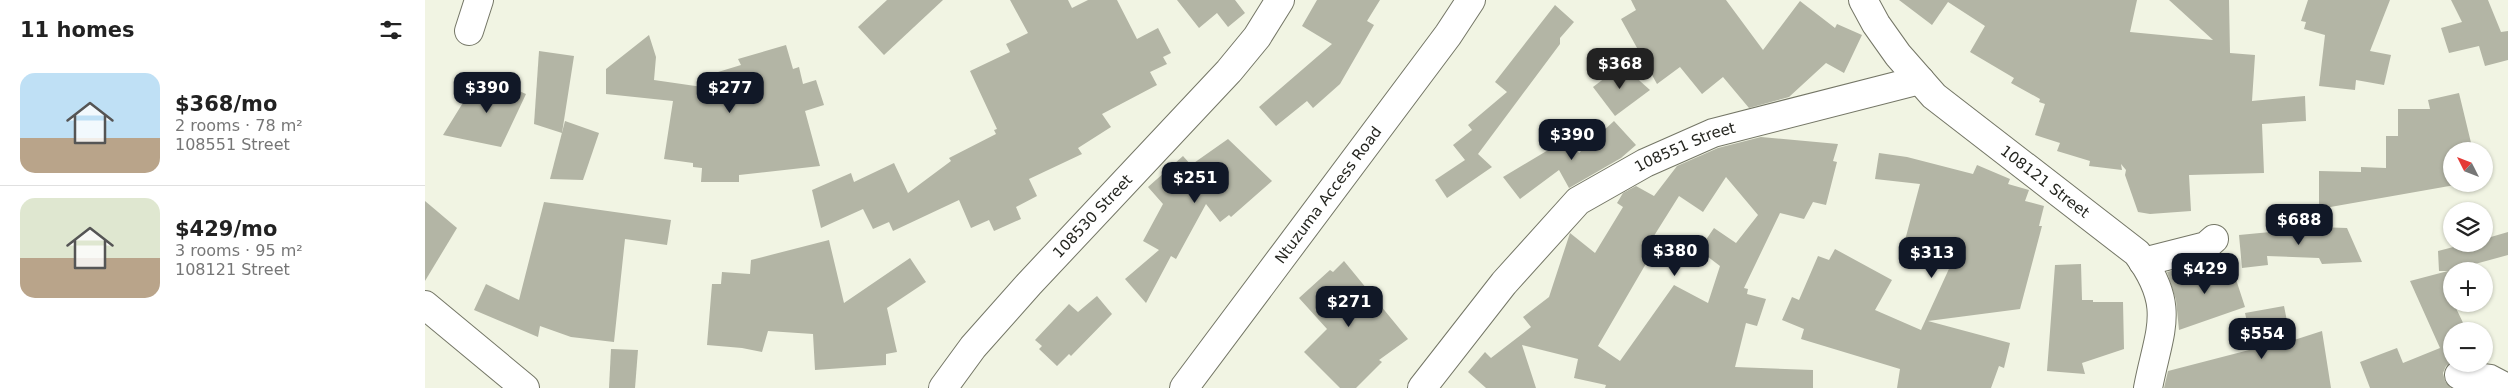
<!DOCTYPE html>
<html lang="en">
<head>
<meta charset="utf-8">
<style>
	:root { --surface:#fff; --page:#f6f6f6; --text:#222; --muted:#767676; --line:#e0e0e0; --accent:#111827 }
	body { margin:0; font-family:"DejaVu Sans",sans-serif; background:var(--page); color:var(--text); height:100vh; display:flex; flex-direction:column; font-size:19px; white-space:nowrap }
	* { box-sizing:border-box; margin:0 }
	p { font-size:16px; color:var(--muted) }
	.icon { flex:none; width:28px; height:28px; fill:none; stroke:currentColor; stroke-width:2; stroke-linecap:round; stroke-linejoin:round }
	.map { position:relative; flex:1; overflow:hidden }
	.sheet { display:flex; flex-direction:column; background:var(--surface); width:425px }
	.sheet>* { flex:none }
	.needle { width:32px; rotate:312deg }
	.fabs { position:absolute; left:2018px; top:142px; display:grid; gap:10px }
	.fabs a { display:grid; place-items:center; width:50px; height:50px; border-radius:50%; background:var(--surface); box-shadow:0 1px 4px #0004; font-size:25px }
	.price { position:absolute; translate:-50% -42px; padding:0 11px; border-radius:10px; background:var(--accent); color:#fff; font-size:16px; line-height:32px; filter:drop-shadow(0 1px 2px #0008) }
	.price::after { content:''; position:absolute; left:50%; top:30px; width:15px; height:11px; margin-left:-8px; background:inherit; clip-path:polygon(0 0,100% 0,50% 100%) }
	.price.on { background:#222; color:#fff }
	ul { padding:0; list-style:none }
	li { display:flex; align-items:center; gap:15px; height:125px; padding:0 20px }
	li+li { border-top:1px solid var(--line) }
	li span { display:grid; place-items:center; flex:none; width:140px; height:100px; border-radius:15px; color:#555 }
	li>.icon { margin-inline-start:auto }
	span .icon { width:60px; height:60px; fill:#fffc; stroke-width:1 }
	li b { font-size:21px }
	h2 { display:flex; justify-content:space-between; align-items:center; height:60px; padding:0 20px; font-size:21px }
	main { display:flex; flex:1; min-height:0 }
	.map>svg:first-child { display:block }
</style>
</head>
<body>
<main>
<section class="sheet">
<h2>11 homes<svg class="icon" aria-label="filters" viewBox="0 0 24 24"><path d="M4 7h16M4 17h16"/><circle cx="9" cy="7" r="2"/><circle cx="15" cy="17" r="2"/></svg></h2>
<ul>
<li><span style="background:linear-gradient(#bfe0f5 65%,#b9a48a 0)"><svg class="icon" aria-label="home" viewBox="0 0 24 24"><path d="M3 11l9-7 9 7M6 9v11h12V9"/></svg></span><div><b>$368/mo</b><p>2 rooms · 78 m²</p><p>108551 Street</p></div></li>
<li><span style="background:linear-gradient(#dfe7d0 60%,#b9a48a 0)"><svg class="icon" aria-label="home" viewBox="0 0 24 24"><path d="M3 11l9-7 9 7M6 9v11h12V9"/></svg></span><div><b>$429/mo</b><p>3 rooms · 95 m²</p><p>108121 Street</p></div></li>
</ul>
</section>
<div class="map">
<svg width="2083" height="388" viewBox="0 0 2083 388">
	<rect width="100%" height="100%" fill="#f1f4e3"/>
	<!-- building -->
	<g fill="#b3b5a5" fill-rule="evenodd">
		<polygon points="462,0 518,0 459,55 433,27"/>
		<polygon points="585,0 643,0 647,8 663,0 692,0 712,39 733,28 746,53 738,57 742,64 725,72 732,85 677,114 686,127 653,148 657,154 604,179 612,196 591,207 596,219 569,231 564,220 546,228 534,200 468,231 464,222 448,229 438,209 396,228 387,190 426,173 429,182 469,163 483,193 526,161 524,158 571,134 569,130 572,129 545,71 585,52 581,44 603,33"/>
		<polygon points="752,0 810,0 820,13 803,27 792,13 774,28"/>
		<polygon points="892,0 955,0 942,21 949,25 915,84 888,108 882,101 851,126 834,107 907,44 877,26"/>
		<polygon points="1206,0 1301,0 1338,50 1375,1 1410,28 1412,24 1437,35 1419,73 1401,63 1364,97 1324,108 1298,77 1277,94 1255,67 1232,84 1196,19 1211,10"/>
		<polygon points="1474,0 1712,0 1705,32 1788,40 1744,0 1804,0 1805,53 1830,55 1827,101 1880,96 1881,121 1837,124 1839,173 1764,175 1766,211 1725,214 1713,212 1700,175 1701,170 1696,164 1697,170 1664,166 1665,161 1632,151 1635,143 1610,135 1620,104 1614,102 1615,99 1586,83 1589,78 1545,52 1560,26 1523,2 1507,25"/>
		<polygon points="1883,0 1965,0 1945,51 1966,55 1959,85 1931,80 1930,90 1894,86 1900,35 1879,29 1881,22 1876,21"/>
		<polygon points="2026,0 2063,0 2076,32 2083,31 2083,60 2060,66 2054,46 2024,53 2016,28 2037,22"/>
		<polygon points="1130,5 1149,22 1135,38 1135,44 1053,154 1067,167 1022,198 1010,180 1040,160 1028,145 1047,130 1043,125 1082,92 1070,82"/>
		<polygon points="224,35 231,57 229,80 298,90 293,72 316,65 313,59 361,45 368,69 374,67 378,84 391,80 399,105 380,111 395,166 314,175 314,182 276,182 277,168 268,167 268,163 239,159 248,101 181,94 181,69"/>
		<polygon points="114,51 149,56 137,133 109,124"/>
		<polygon points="1197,65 1225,90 1190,116 1168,87"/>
		<polygon points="62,77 101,94 76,147 18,135 52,80 59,84"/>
		<polygon points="2034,93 2048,151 2026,151 2026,184 2030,185 1894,209 1894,171 1936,172 1936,167 1961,168 1961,136 1973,136 1973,109 2005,109 2003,100"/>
		<polygon points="140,121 174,133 158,180 125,179"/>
		<polygon points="1189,121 1211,145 1196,158 1144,188 1134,170 1095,199 1078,177 1145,137 1154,153"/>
		<path d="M1336,137L1413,144L1408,161L1412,162L1401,205L1388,202L1379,219L1355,213L1319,288L1323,289L1322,294L1341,299L1332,326L1321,323L1310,367L1388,370V388H1180L1181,385L1149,378L1153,359L1097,345L1111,388H1061L1043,372L1060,352L1066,358L1106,327L1098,317L1124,297L1145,233L1170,253L1198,207L1192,203L1198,193L1211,186L1229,196L1252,166L1293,148ZM1301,177L1333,215L1311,243L1289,228L1274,250L1295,266L1283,303L1249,285L1195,361L1173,346L1233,243L1227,239L1254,196L1278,212Z"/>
		<polygon points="803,139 847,181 806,217 804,215 795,222 781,204 751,259 746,256 721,303 700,279 734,250 718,241 738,204 723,187 758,156 766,165"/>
		<polygon points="1454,153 1482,157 1548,174 1552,165 1585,179 1583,184 1604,190 1600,201 1619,206 1614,226 1617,226 1595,309 1503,321 1585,343 1579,368 1574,366 1566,388 1472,388 1475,369 1376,339 1379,329 1357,320 1367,297 1374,300 1393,256 1404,260 1410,249 1467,280 1450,310 1496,330 1528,260 1517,258 1518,254 1479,244 1495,184 1450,179"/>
		<polygon points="0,201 32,228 0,281"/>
		<polygon points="119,202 246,220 242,245 200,239 189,342 146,337 115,326 113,337 49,310 61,284 94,300"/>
		<polygon points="1857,226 1922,228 1937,262 1897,264 1894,258 1842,256 1843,265 1817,268 1814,235 1856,231"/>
		<polygon points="2083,232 2083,255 2050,264 2051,271 2026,271 2026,304 2029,304 2042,331 2026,331 2026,362 2021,366 2018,373 2020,381 2026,388 1945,388 1935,362 1972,348 1978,363 2015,348 1985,281 2023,271 2014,271 2013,251 2040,244 2059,244 2059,239"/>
		<polygon points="404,240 419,303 485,258 501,282 462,308 472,352 461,354 461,365 390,370 388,334 343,331 337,352 317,348 282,345 287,284 296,284 297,272 325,274 326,260"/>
		<polygon points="919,261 983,339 954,360 957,362 931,388 915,388 879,352 902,329 874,298 905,270 908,272"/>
		<polygon points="1656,264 1657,300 1668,300 1668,302 1698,302 1699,349 1657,363 1660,374 1622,371 1630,265"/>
		<polygon points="1806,264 1820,307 1754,330 1751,300 1742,272 1765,266 1769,277"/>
		<polygon points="672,296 687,314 646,356 644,354 632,366 614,349 617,346 610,340 644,304 653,312"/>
		<polygon points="1859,306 1866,341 1897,331 1906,388 1739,388 1743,371 1828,349 1820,313"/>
		<polygon points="186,349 213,350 210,388 184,388"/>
	</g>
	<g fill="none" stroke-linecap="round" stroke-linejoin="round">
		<defs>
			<g id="minor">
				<path id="s1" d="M1438,0L1451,24L1473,55L1509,96L1712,253C1752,307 1734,330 1723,388"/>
				<polyline points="44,31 54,0"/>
				<polyline points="1718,262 1781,246 1789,239"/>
				<polyline points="0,305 100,388"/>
				<polyline points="2034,375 2065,379 2082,388"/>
				<path id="s2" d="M518,388L548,347L604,284L804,71L832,37L855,0"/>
				<path id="s3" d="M759,388L1023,35L1046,0"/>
				<path id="s4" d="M997,388L1079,283L1153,201L1220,163L1288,133L1495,80"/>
			</g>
		</defs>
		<!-- minor casing -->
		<use href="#minor" stroke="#747666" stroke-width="30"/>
		<!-- minor -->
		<use href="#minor" stroke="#fff" stroke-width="28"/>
	</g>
	<g text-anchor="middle" stroke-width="4" stroke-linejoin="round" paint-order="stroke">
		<!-- street labels -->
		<g font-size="15" fill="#252620" stroke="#f1f4e3">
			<text dy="5" stroke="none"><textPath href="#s4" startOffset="364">108551 Street</textPath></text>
			<text dy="5" stroke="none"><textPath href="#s1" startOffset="260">108121 Street</textPath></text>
			<text dy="5" stroke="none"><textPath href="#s3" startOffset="241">Ntuzuma Access Road</textPath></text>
			<text dy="5" stroke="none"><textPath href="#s2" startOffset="228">108530 Street</textPath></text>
		</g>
	</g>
</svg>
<div class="fabs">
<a><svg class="needle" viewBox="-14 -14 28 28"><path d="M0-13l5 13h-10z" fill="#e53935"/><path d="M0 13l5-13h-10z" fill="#767676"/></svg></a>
<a><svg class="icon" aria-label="layers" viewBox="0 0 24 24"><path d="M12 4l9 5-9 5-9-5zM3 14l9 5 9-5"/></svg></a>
<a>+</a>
<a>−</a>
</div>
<b class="price on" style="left:1195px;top:90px">$368</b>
<b class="price" style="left:62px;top:114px">$390</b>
<b class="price" style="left:305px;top:114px">$277</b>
<b class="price" style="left:1147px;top:161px">$390</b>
<b class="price" style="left:770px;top:204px">$251</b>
<b class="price" style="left:1874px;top:246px">$688</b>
<b class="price" style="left:1250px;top:277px">$380</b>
<b class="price" style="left:1507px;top:279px">$313</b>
<b class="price" style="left:1780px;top:295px">$429</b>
<b class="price" style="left:924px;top:328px">$271</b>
<b class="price" style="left:1837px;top:360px">$554</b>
</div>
</main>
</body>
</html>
